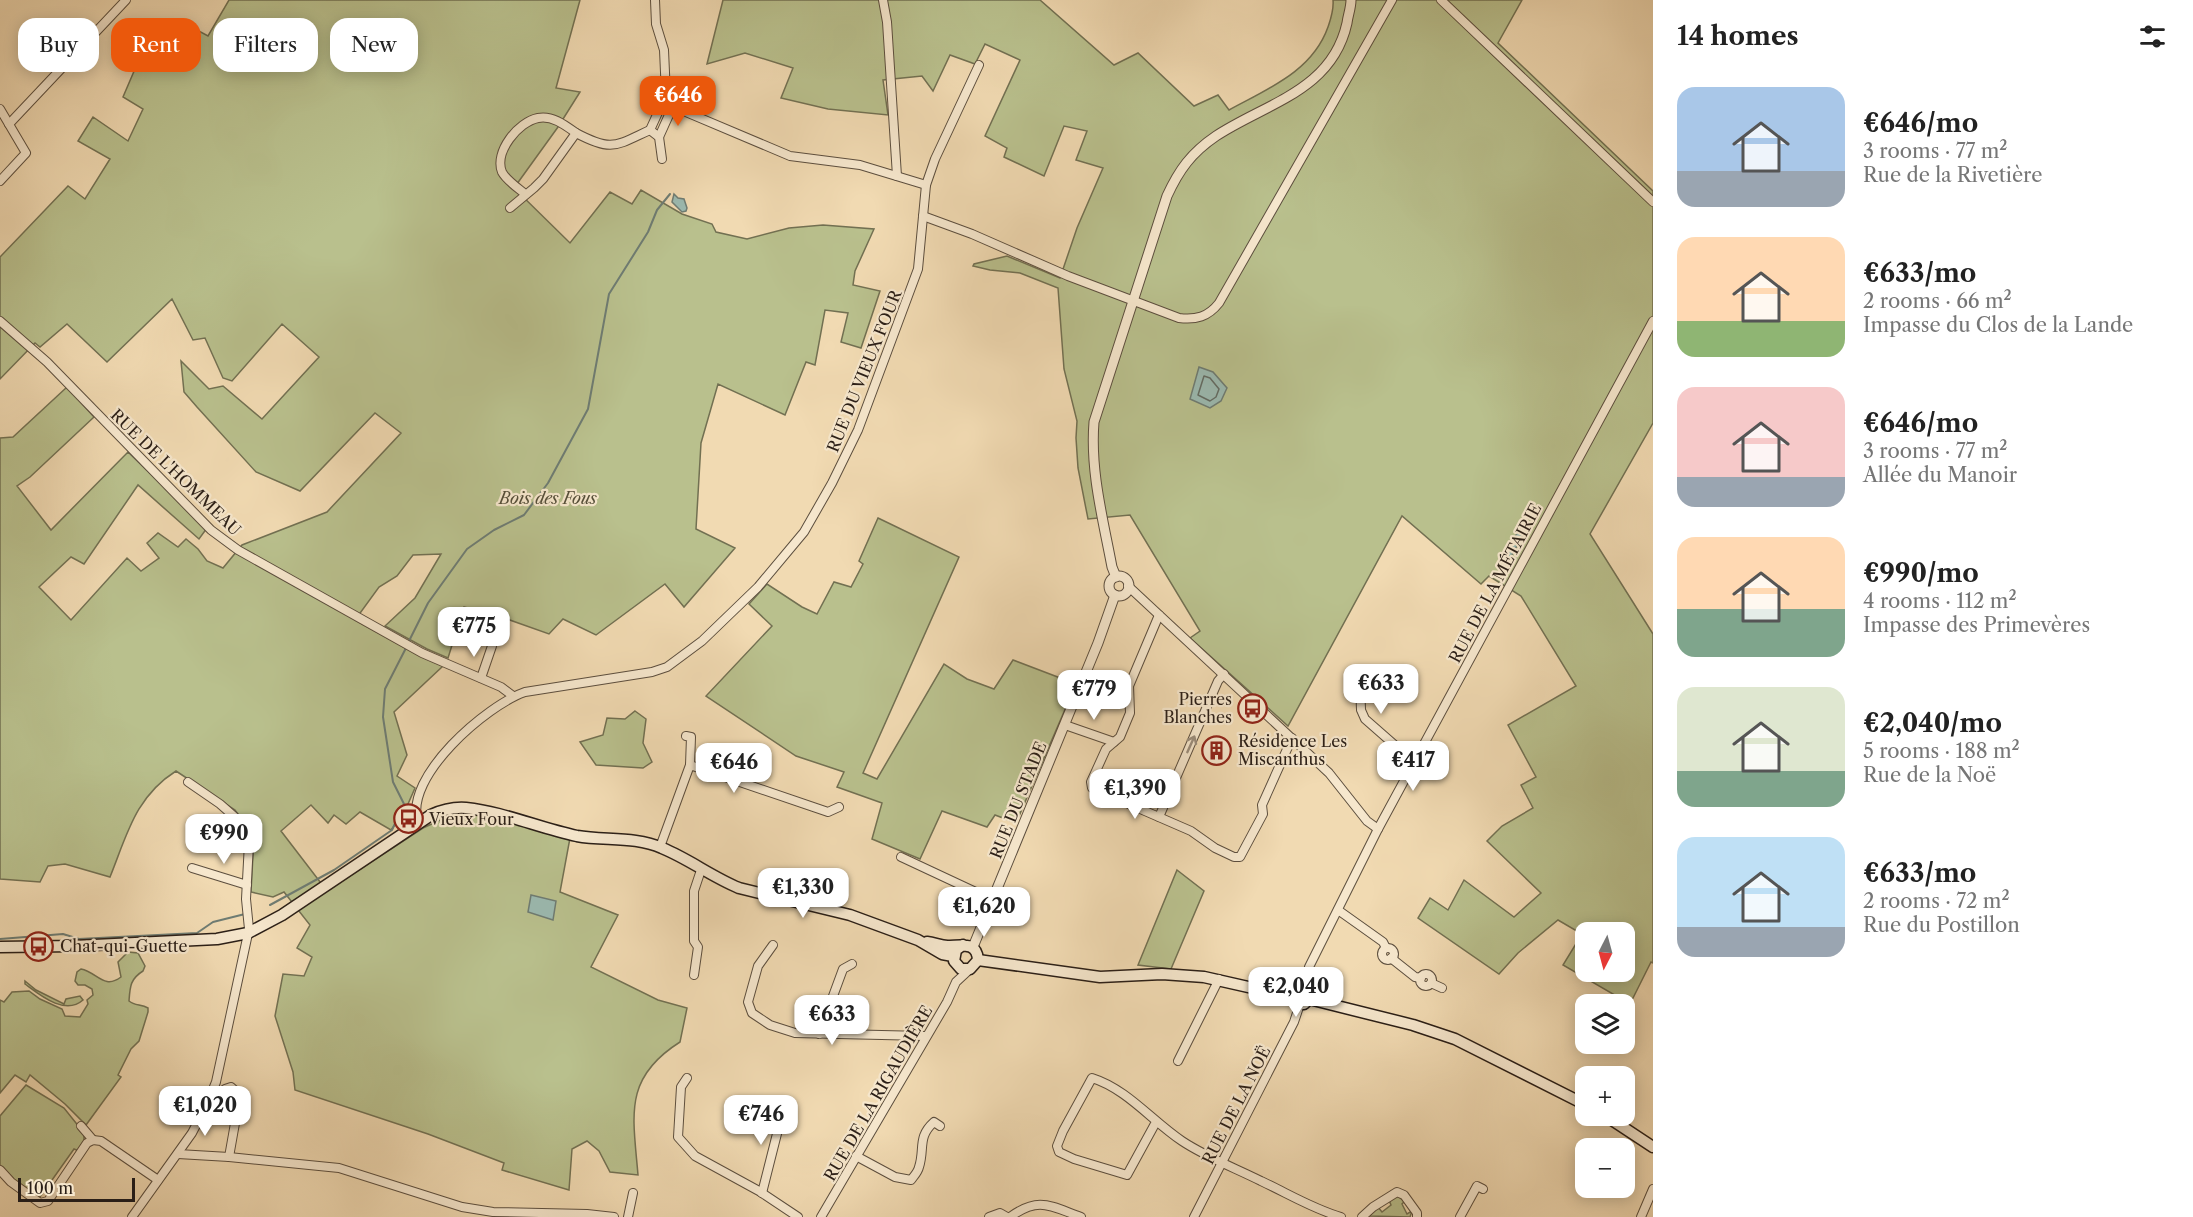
<!DOCTYPE html>
<html lang="en">
<head>
<meta charset="utf-8">
<style>
	:root { --surface:#fff; --page:#f2f2f2; --text:#222; --muted:#767676; --accent:#ea580c }
	body { margin:0; font-family:"Libre Caslon Text",serif; background:var(--page); color:var(--text); height:100vh; display:flex; flex-direction:column; font-size:22px; white-space:nowrap }
	* { box-sizing:border-box; margin:0 }
	p { font-size:20px; color:var(--muted) }
	.icon { flex:none; width:33px; height:33px; fill:none; stroke:currentColor; stroke-width:2; stroke-linecap:round; stroke-linejoin:round }
	.map { position:relative; flex:1; overflow:hidden }
	.details { display:flex; flex-direction:column; background:var(--surface); width:540px }
	.details>* { flex:none }
	.top-card { position:absolute; left:18px; top:18px; width:570px; height:54px; display:flex; gap:12px }
	.needle { width:39px; rotate:186deg }
	.buttons { position:absolute; left:1575px; top:922px; display:grid; gap:12px }
	.buttons a { display:grid; place-items:center; width:60px; height:60px; border-radius:12px; background:var(--surface); box-shadow:0 3px 15px #0003; font-size:30px }
	.scale { position:absolute; left:18px; bottom:15px; width:117px; box-sizing:border-box; padding-left:6px; border:3px solid #2b1f17; border-top:0; font-size:16px; line-height:21px; white-space:nowrap; color:#2b1f17; -webkit-text-stroke:4px #f6e7cd; paint-order:stroke }
	.price { position:absolute; translate:-50% -51px; padding:0 14px; border-radius:12px; background:#fff; color:#222; font-size:20px; line-height:39px; filter:drop-shadow(0 2px 3px #0008) }
	.price::after { content:''; position:absolute; left:50%; top:36px; width:18px; height:14px; margin-left:-9px; background:inherit; clip-path:polygon(0 0,100% 0,50% 100%) }
	.price.selected { background:var(--accent); color:#fff }
	ul { padding:0; list-style:none }
	li { display:flex; align-items:center; gap:18px; height:150px; padding:0 24px }
	li span { display:grid; place-items:center; flex:none; width:168px; height:120px; border-radius:18px; color:#555 }
	li>.icon { margin-inline-start:auto }
	span .icon { width:72px; height:72px; fill:#fffc; stroke-width:1 }
	li b { font-size:26px }
	h2 { display:flex; justify-content:space-between; align-items:center; height:72px; padding:0 24px; font-size:26px }
	.tag { padding:0 21px; border-radius:18px; background:var(--surface); box-shadow:0 3px 15px #0003; font-size:21px; line-height:54px }
	.tag.selected { background:var(--accent); color:#fff }
	main { display:flex; flex:1; min-height:0 }
	.map>svg:first-child { display:block }
</style>
</head>
<body>
<main>
<div class="map">
<svg width="1653" height="1217" viewBox="0 0 1653 1217">
	<rect width="100%" height="100%" fill="#f1dab2"/>
	<filter id="stains"><feTurbulence type="fractalNoise" baseFrequency=".00333" numOctaves="4"/><feColorMatrix values="0 0 0 0 .2 0 0 0 0 .09 0 0 0 0 .02 0 0 0 .5 -.17"/></filter>
	<radialGradient id="worn" r=".72"><stop offset=".6" stop-color="#630" stop-opacity="0"/><stop offset="1" stop-color="#630" stop-opacity=".3"/></radialGradient>
	<!-- green -->
	<g fill="#b9c08d" stroke="#727052" stroke-width="1.5" fill-rule="evenodd">
		<path d="M229,0H580L556,88L580,92L558,127L514,188L570,243L610,192L632,204L641,190L682,214L712,224L716,232L747,239L789,228L823,225L874,229L855,271L853,285L880,291L861,348L841,342L848,313L825,310L815,365L806,362L785,415L718,384L701,443L696,529L735,548L684,607L665,584L596,635L563,619L549,634L507,619L464,607L448,658L427,649L385,626L415,598L441,554L413,555L397,576L379,587L355,620L420,656L443,666L394,712L407,755L397,776L415,788L404,813L391,830L360,812L346,824L334,815L328,823L311,805L281,831L327,891L423,828L449,816L481,814L570,838L560,892L618,915L591,967L658,1000L687,1008L680,1042C623,1078 633,1115 638,1175L610,1172L599,1151L587,1141L572,1149L569,1190L502,1170L504,1163L428,1134L295,1090L293,1072L275,1016L283,974L304,976L312,957L297,948L310,925L284,892L273,897L251,892L254,836L235,810L176,771C135,797 127,835 110,877L65,864L48,866L40,882L0,879V438L13,437L67,387L94,417L30,477L17,486L51,530L128,452L207,528L199,539L138,485L84,564L71,557L39,587L71,620L127,558L141,571L159,558L147,543L158,533L178,547L186,539L198,549L207,561L223,568L242,545L327,512L401,433L375,413L300,491L256,472L197,407L184,392L181,361L209,389L223,386L262,419L319,357L282,324L232,381L223,378L205,338L193,340L172,299L107,362L67,324L40,347L35,343L0,379V257L68,186L85,199L110,159L78,141L93,117L128,141L143,109L123,97L138,62L162,70L184,23L208,36Z"/>
		<path d="M723,0H1040L1114,65L1138,53L1194,106L1218,95L1229,110C1267,89 1312,72 1328,27C1331,18 1334,10 1333,0H1522L1498,43L1653,191V423L1590,534L1653,634V963L1651,962L1630,1004L1563,965L1582,934L1558,920L1518,953L1499,974L1418,918L1430,898L1448,910L1464,880L1514,917L1541,893L1487,841L1502,826L1533,808L1521,785L1536,777L1508,725L1576,686L1521,596L1489,576L1481,584L1402,516L1288,726L1190,638L1200,631L1130,515L1088,519L1078,468L1076,438L1077,421L1064,369L1058,288L1020,273L990,270L973,266L974,264L1007,256L1060,278L1077,228L1103,168L1076,160L1087,131L1064,126L1044,176L1004,157L1007,148L985,136L1020,60L985,44L975,64L950,55L933,91L922,76L883,80L888,115L828,109L781,98L793,68L745,53L707,64ZM1586,933H1624V972H1586Z"/>
		<polygon points="878,518 959,557 863,773 877,779 944,664 967,679 994,689 1013,660 1076,684 1016,823 995,815 987,827 942,811 920,859 872,839 882,803 837,787 844,772 796,756 706,696 772,626 749,604 767,584 802,607 817,614 834,582 851,587 863,564 859,561"/>
		<polygon points="635,711 646,719 643,743 652,762 643,768 596,765 580,742 603,735 607,718 625,719"/>
		<polygon points="1177,870 1204,891 1171,969 1138,965"/>
		<path d="M128,952L138,953L145,966L143,971C130,979 130,987 129,1001C135,1006 141,1004 148,1008V1012L139,1041L131,1049L118,1075L121,1077L86,1125L65,1104L30,1075L26,1082L15,1075L0,1093V1000L4,1002L12,992L29,991L40,999L62,1009L65,1016L80,1017L88,1004L87,1000L93,995L92,989L85,985H78L75,981L77,972L81,969C97,972 104,990 121,977L118,962Z"/>
		<path d="M25,981L36,990L64,1004L66,999L80,996L83,1000C65,1016 40,995 25,984Z"/>
		<polygon points="26,1085 64,1108 84,1133 84,1142 79,1151 74,1149 40,1197 15,1181 0,1165 0,1116"/>
		<polygon points="1397,1196 1405,1201 1402,1204 1407,1214 1412,1211 1410,1217 1369,1216 1378,1207 1382,1212 1391,1205 1389,1200"/>
	</g>
	<!-- water -->
	<g fill="#9bbab1" stroke="#6e7c73" stroke-width="1.5">
		<polygon points="674,194 678,198 684,199 687,208 686,211 682,212 672,202"/>
		<polygon points="1199,367 1213,372 1227,388 1221,401 1210,408 1190,399"/>
		<polygon points="1521,526 1528,526 1509,560 1503,558"/>
		<polygon points="531,895 556,901 553,920 528,912"/>
	</g>
	<g fill="none" stroke-linecap="round" stroke-linejoin="round">
		<!-- shore -->
		<polygon stroke="#636c64" stroke-width="1.5" points="1204,376 1210,378 1219,389 1216,397 1210,401 1198,395"/>
		<!-- stream -->
		<g stroke="#6e7c73" stroke-width="2">
			<polyline points="409,641 428,603 467,549 494,530 524,515 548,483 588,409 609,294 648,232 657,210 670,194"/>
			<polyline points="270,905 334,870 392,830 404,804 393,782 383,717 385,689 407,646"/>
			<polyline points="0,939 63,934 79,939 197,933 213,922 245,914"/>
		</g>
		<defs>
			<g id="minor">
				<polyline points="655,0 656,24 664,50 666,95 674,107 790,156 860,165 926,185"/>
				<polyline points="883,0 887,22 897,176"/>
				<polyline points="1441,0 1653,202"/>
				<polyline points="0,109 26,153 0,181"/>
				<polyline points="9,124 126,0"/>
				<polyline points="650,130 659,137 662,159"/>
				<polyline points="659,137 673,106"/>
				<path d="M525,194C518,188 506,180 502,172C494,152 518,122 538,118C552,115 565,125 576,133"/>
				<path d="M510,208L534,188L543,179L576,133C612,152 615,146 650,130L666,95"/>
				<path d="M923,216L972,234L1068,276L1179,318C1196,320 1208,317 1219,303L1392,0"/>
				<polyline points="0,321 47,362 211,530 238,550 422,653 501,687 513,696"/>
				<polyline points="1128,586 1329,773 1367,821 1378,829"/>
				<polyline points="1159,615 1129,686 1130,713 1120,737 1106,749 1091,782 1092,788 1191,831 1215,848 1234,857 1240,857 1263,814 1262,805 1292,738"/>
				<polyline points="481,678 492,646"/>
				<polyline points="1354,678 1360,682 1361,710 1365,719 1414,762"/>
				<polyline points="1065,725 1114,742"/>
				<polyline points="686,736 691,737 690,765"/>
				<polyline points="188,782 220,804 237,819 249,843 246,899 249,929 216,1082 207,1104"/>
				<polyline points="1159,817 1218,681 1224,674"/>
				<path d="M418,822C403,777 487,705 525,692L652,672L667,667L702,641L758,587L804,532L832,483L858,430L918,269L926,185L935,159L979,65"/>
				<polyline points="660,847 690,765 828,812 839,807"/>
				<polyline points="901,857 993,900"/>
				<polyline points="192,868 247,885"/>
				<polyline points="1338,910 1383,942 1386,948"/>
				<polyline points="773,945 758,966 748,1002 752,1013 770,1025 795,1033 925,1036"/>
				<circle cx="1388" cy="954" r="6"/>
				<polyline points="1391,958 1415,977 1421,978"/>
				<circle cx="1426" cy="980" r="6"/>
				<polyline points="694,975 698,947 694,941 694,891 701,870"/>
				<polyline points="1431,983 1442,988"/>
				<polyline points="1303,990 1309,967 1378,829 1653,321"/>
				<polyline points="819,1034 843,969 852,964"/>
				<polyline points="1178,1061 1219,979"/>
				<polyline points="687,1078 681,1087 678,1137 695,1156 759,1191 798,1217"/>
				<path d="M1156,1122L1127,1175L1074,1159L1059,1152L1057,1146L1063,1131L1092,1078C1127,1089 1152,1121 1182,1141C1206,1157 1235,1168 1261,1181C1287,1193 1313,1209 1341,1217"/>
				<polyline points="81,1126 93,1140"/>
				<polyline points="178,1154 229,1157 339,1168 462,1207 493,1212 587,1214 614,1217"/>
				<path d="M856,1156L895,1177L911,1180C914,1176 918,1172 919,1167C925,1149 917,1137 934,1122L940,1126"/>
				<polyline points="0,1170 11,1182 40,1203 48,1201 87,1143 93,1140 101,1141 158,1180"/>
				<polyline points="762,1193 784,1106"/>
				<polyline points="132,1217 192,1133 207,1104 225,1089 231,1087 240,1095 229,1157"/>
				<polyline points="628,1217 633,1193"/>
				<polyline points="821,1217 947,1002 956,982 970,969"/>
				<polyline points="989,1217 1000,1213 1007,1217"/>
				<path d="M1010,1217C1039,1196 1050,1206 1081,1217"/>
				<polyline points="1194,1217 1294,1022 1300,1004"/>
				<polyline points="1362,1217 1373,1207 1397,1192 1404,1195 1417,1213 1417,1217"/>
				<polyline points="1460,1217 1477,1186 1483,1189"/>
				<polyline points="1641,1217 1653,1189"/>
			</g>
			<g id="tertiary">
				<circle cx="1119" cy="586" r="10"/>
				<path d="M1116,577L1112,567C1103,519 1090,471 1094,422L1167,196C1179,170 1191,153 1216,136C1266,103 1332,91 1347,23C1348,15 1351,8 1351,0"/>
				<polyline points="973,947 1098,643 1115,595"/>
			</g>
			<g id="secondary">
				<path d="M927,942C934,943 940,945 947,946C961,946 977,941 978,960L970,969H961L954,961L956,950L963,945"/>
				<path d="M0,947L74,946L217,939L248,933L282,915L431,815C442,810 453,807 466,808C504,812 539,828 577,836C604,841 635,836 662,848C689,859 712,877 739,888L850,915L918,940L942,954L953,956"/>
				<polyline points="978,960 1100,977 1162,974 1204,977 1288,996 1295,995"/>
				<polyline points="1295,995 1295,1000 1300,1004 1304,1004 1309,999"/>
				<polyline points="1309,999 1413,1025 1455,1039 1586,1105"/>
				<polyline points="1606,1116 1653,1147"/>
			</g>
		</defs>
		<!-- minor casing -->
		<use href="#minor" stroke="#5c4e3e" stroke-width="10"/>
		<!-- tertiary casing -->
		<use href="#tertiary" stroke="#5c4e3e" stroke-width="11"/>
		<!-- secondary casing -->
		<use href="#secondary" stroke="#2b1f17" stroke-width="13"/>
		<!-- minor -->
		<use href="#minor" stroke="#f6e7cd" stroke-width="8"/>
		<!-- tertiary -->
		<use href="#tertiary" stroke="#f6e7cd" stroke-width="9"/>
		<!-- secondary -->
		<use href="#secondary" stroke="#f6e7cd" stroke-width="10"/>
	</g>
	<!-- one-way arrows -->
	<defs><path id="oneway-shaft" d="M-6 0H5M1.5-3L5.5 0L1.5 3" fill="none" stroke-width="1.6" stroke-linecap="round" stroke-linejoin="round" transform="scale(1.5)"/></defs>
	<use stroke="#9b8d7b" href="#oneway-shaft" transform="translate(1191 744) rotate(-66)"/>
	<!-- icons -->
	<defs>
		<symbol id="bus-ring" viewBox="-11 -11 22 22"><circle r="9.5" fill="#f6e7cd" stroke="#8f2418" stroke-width="1.5"/><path d="M-5-6H5V4H4V6H2V4H-2V6H-4V4H-5ZM-3.5-4V0h7V-4ZM-3.5 1.2v1.5H-2V1.2ZM2 1.2v1.5H3.5V1.2Z" fill="#8f2418"/></symbol>
		<symbol id="building-ring" viewBox="-11 -11 22 22"><circle r="9.5" fill="#f6e7cd" stroke="#8f2418" stroke-width="1.5"/><path d="M-4-6H4V6H1V3H-1V6H-4ZM-2.5-4.3h1.7v1.8h-1.7ZM.8-4.3h1.7v1.8H.8ZM-2.5-1h1.7V.8h-1.7ZM.8-1h1.7V.8H.8Z" fill="#8f2418"/></symbol>
	</defs>
	<g fill-rule="evenodd">
		<use href="#bus-ring" x="1236" y="692" width="33" height="33"/>
		<use href="#building-ring" x="1200" y="734" width="33" height="33"/>
		<use href="#bus-ring" x="392" y="802" width="33" height="33"/>
		<use href="#bus-ring" x="22" y="930" width="33" height="33"/>
	</g>
	<g text-anchor="middle" stroke-width="4.5" stroke-linejoin="round" paint-order="stroke">
		<!-- street labels -->
		<g font-size="16" fill="#2b1f17" stroke="#f6e7cd">
			<text transform="translate(864 371) rotate(-68)" y="6">RUE DU VIEUX FOUR</text>
			<text transform="translate(176 472) rotate(44)" y="6">RUE DE L'HOMMEAU</text>
			<text transform="translate(1495 583) rotate(-62)" y="6">RUE DE LA MÉTAIRIE</text>
			<text transform="translate(1018 800) rotate(-68)" y="6">RUE DU STADE</text>
			<text transform="translate(878 1093) rotate(-60)" y="6">RUE DE LA RIGAUDIÈRE</text>
			<text transform="translate(1236 1105) rotate(-63)" y="6">RUE DE LA NOË</text>
		</g>
		<!-- park labels -->
		<g font-size="16" font-style="italic" fill="#564f3a" stroke="#f6e7cd">
			<text x="548" y="504">Bois des Fous</text>
		</g>
		<!-- poi labels -->
		<g font-size="16" fill="#2b1f17" stroke="#f6e7cd" text-anchor="start">
			<text x="1232" y="705" text-anchor="end">Pierres<tspan x="1232" dy="18">Blanches</tspan></text>
			<text x="1238" y="747">Résidence Les<tspan x="1238" dy="18">Miscanthus</tspan></text>
			<text x="429" y="825">Vieux Four</text>
			<text x="60" y="952">Chat-qui-Guette</text>
		</g>
	</g>
	<rect width="100%" height="100%" filter="url(#stains)"/>
	<rect width="100%" height="100%" fill="url(#worn)"/>
</svg>
<div class="buttons">
<a><svg class="needle" viewBox="-14 -14 28 28"><path d="M0-13l5 13h-10z" fill="#e53935"/><path d="M0 13l5-13h-10z" fill="#767676"/></svg></a>
<a><svg class="icon" aria-label="layers" viewBox="0 0 24 24"><path d="M12 4l9 5-9 5-9-5zM3 14l9 5 9-5"/></svg></a>
<a>+</a>
<a>−</a>
</div>
<div class="scale">100 m</div>
<b class="price selected" style="left:678px;top:127px">€646</b>
<b class="price" style="left:474px;top:658px">€775</b>
<b class="price" style="left:1381px;top:715px">€633</b>
<b class="price" style="left:1094px;top:721px">€779</b>
<b class="price" style="left:1413px;top:792px">€417</b>
<b class="price" style="left:734px;top:794px">€646</b>
<b class="price" style="left:1135px;top:820px">€1,390</b>
<b class="price" style="left:224px;top:865px">€990</b>
<b class="price" style="left:803px;top:919px">€1,330</b>
<b class="price" style="left:984px;top:938px">€1,620</b>
<b class="price" style="left:1296px;top:1018px">€2,040</b>
<b class="price" style="left:832px;top:1046px">€633</b>
<b class="price" style="left:205px;top:1137px">€1,020</b>
<b class="price" style="left:761px;top:1146px">€746</b>
<div class="top-card">
<a class="tag">Buy</a>
<a class="tag selected">Rent</a>
<a class="tag">Filters</a>
<a class="tag">New</a>
</div>
</div>
<section class="details">
<h2>14 homes<svg class="icon" aria-label="filters" viewBox="0 0 24 24"><path d="M4 7h16M4 17h16"/><circle cx="9" cy="7" r="2"/><circle cx="15" cy="17" r="2"/></svg></h2>
<ul>
<li><span style="background:linear-gradient(#a9c7e8 70%,#9aa5b1 0)"><svg class="icon" aria-label="home" viewBox="0 0 24 24"><path d="M3 11l9-7 9 7M6 9v11h12V9"/></svg></span><div><b>€646/mo</b><p>3 rooms · 77 m²</p><p>Rue de la Rivetière</p></div></li>
<li><span style="background:linear-gradient(#ffd9b3 70%,#8fb573 0)"><svg class="icon" aria-label="home" viewBox="0 0 24 24"><path d="M3 11l9-7 9 7M6 9v11h12V9"/></svg></span><div><b>€633/mo</b><p>2 rooms · 66 m²</p><p>Impasse du Clos de la Lande</p></div></li>
<li><span style="background:linear-gradient(#f6c9c9 75%,#9aa5b1 0)"><svg class="icon" aria-label="home" viewBox="0 0 24 24"><path d="M3 11l9-7 9 7M6 9v11h12V9"/></svg></span><div><b>€646/mo</b><p>3 rooms · 77 m²</p><p>Allée du Manoir</p></div></li>
<li><span style="background:linear-gradient(#ffd9b3 60%,#7fa58c 0)"><svg class="icon" aria-label="home" viewBox="0 0 24 24"><path d="M3 11l9-7 9 7M6 9v11h12V9"/></svg></span><div><b>€990/mo</b><p>4 rooms · 112 m²</p><p>Impasse des Primevères</p></div></li>
<li><span style="background:linear-gradient(#dfe7d0 70%,#7fa58c 0)"><svg class="icon" aria-label="home" viewBox="0 0 24 24"><path d="M3 11l9-7 9 7M6 9v11h12V9"/></svg></span><div><b>€2,040/mo</b><p>5 rooms · 188 m²</p><p>Rue de la Noë</p></div></li>
<li><span style="background:linear-gradient(#bfe0f5 75%,#9aa5b1 0)"><svg class="icon" aria-label="home" viewBox="0 0 24 24"><path d="M3 11l9-7 9 7M6 9v11h12V9"/></svg></span><div><b>€633/mo</b><p>2 rooms · 72 m²</p><p>Rue du Postillon</p></div></li>
</ul>
</section>
</main>
</body>
</html>
